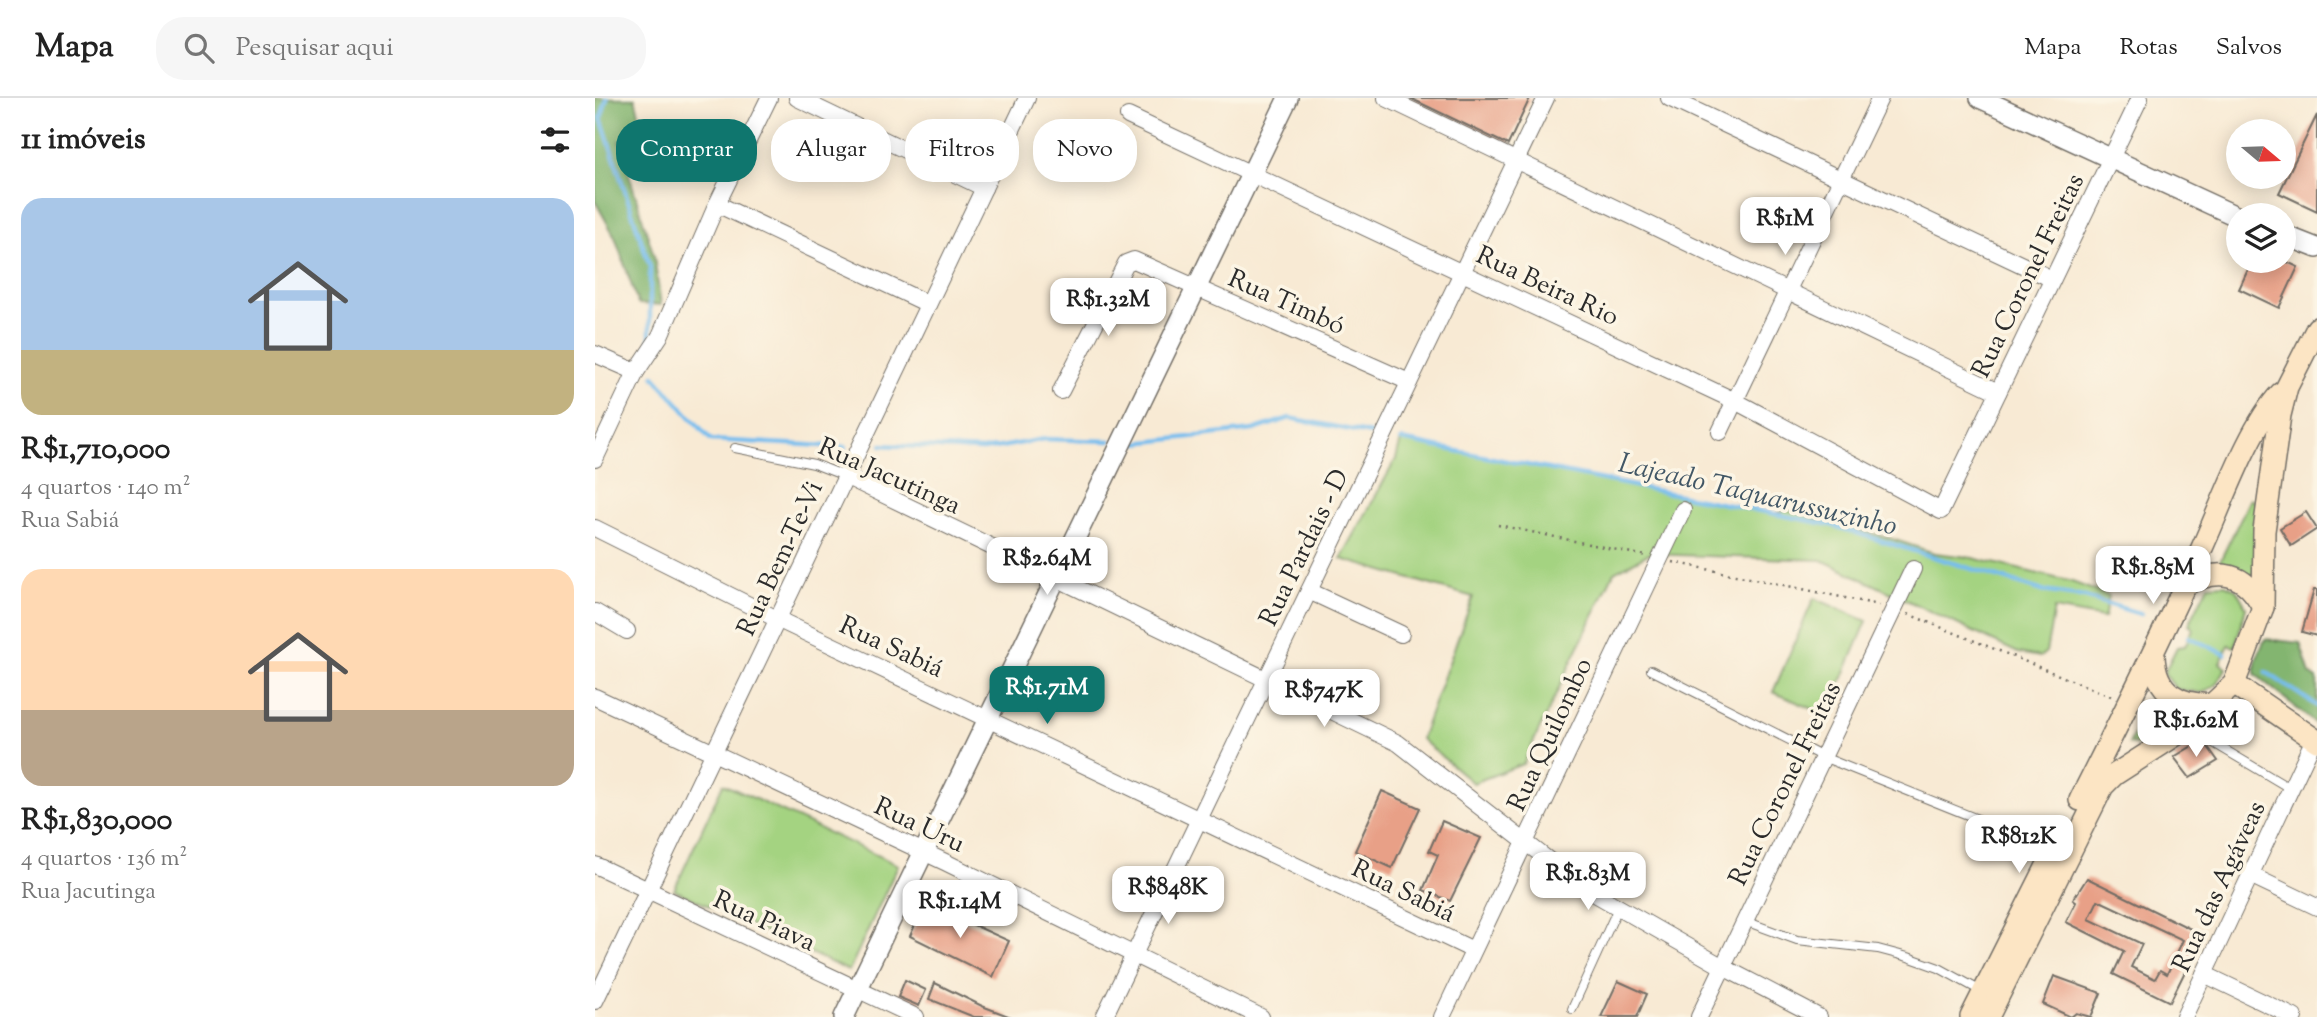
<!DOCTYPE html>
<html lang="pt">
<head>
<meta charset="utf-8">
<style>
	:root { --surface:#fff; --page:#f6f6f6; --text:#222; --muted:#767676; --line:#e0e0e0; --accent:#0f766e }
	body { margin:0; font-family:"Sorts Mill Goudy",serif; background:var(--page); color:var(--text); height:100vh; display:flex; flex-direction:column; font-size:26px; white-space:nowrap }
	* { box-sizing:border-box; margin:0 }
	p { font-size:23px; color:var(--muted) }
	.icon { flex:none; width:38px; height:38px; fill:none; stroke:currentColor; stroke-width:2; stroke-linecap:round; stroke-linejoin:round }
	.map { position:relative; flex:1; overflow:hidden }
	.side { display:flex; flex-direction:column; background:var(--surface); width:595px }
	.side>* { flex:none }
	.guide { position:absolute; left:21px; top:21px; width:665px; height:63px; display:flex; gap:14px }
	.needle { width:46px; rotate:109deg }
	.controls { position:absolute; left:1631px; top:21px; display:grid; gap:14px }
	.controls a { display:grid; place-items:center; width:70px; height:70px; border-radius:50%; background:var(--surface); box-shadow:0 4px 18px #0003; font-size:35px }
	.price { position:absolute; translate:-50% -60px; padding:0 16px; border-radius:14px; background:#fff; color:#222; font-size:23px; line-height:46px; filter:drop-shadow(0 2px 4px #0008) }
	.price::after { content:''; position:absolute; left:50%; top:42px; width:21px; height:16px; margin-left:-10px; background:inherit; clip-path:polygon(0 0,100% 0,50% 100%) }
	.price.current { background:var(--accent); color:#fff }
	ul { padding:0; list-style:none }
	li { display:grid; align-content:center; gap:14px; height:371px; padding:0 21px }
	li span { display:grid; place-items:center; height:217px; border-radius:21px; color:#555 }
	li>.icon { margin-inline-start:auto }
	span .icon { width:126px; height:126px; fill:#fffc; stroke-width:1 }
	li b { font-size:30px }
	h2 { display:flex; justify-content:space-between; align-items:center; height:84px; padding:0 21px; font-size:30px }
	.chip { padding:0 24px; border-radius:28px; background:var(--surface); box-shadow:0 4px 18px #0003; font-size:24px; line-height:63px }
	.chip.current { background:var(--accent); color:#fff }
	header { display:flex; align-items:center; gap:42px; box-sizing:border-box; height:98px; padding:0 35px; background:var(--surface); border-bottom:2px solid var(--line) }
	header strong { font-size:33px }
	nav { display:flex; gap:38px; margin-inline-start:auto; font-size:24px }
	.search { width:490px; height:63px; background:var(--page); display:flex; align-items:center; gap:18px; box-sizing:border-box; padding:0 24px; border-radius:28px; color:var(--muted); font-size:26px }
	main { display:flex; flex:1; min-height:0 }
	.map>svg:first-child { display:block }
</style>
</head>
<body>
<header>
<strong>Mapa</strong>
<div class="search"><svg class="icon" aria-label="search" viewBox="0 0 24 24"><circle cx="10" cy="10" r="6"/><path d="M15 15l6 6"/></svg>Pesquisar aqui</div>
<nav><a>Mapa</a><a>Rotas</a><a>Salvos</a></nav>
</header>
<main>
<section class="side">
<h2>11 imóveis<svg class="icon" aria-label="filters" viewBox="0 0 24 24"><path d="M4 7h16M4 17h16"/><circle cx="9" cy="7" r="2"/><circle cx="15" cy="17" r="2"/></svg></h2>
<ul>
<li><span style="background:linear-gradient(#a9c7e8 70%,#c2b280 0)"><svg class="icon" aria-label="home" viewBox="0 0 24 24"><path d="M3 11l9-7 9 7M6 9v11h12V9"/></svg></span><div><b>R$1,710,000</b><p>4 quartos · 140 m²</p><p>Rua Sabiá</p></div></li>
<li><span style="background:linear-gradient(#ffd9b3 65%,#b9a48a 0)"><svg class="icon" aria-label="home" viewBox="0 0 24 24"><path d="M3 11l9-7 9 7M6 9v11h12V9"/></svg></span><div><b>R$1,830,000</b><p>4 quartos · 136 m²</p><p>Rua Jacutinga</p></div></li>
</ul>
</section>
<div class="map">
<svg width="1722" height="919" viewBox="0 0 1722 919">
	<rect width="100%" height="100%" fill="#fcf5e5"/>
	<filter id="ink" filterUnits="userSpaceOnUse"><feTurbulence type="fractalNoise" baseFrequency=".0143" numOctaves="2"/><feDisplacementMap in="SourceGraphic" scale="14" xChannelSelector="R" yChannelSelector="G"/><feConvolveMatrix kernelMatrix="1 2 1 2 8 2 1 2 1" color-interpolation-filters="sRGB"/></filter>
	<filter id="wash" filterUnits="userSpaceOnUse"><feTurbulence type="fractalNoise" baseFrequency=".00686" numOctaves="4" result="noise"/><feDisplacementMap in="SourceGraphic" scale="28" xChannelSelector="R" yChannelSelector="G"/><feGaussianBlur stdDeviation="1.57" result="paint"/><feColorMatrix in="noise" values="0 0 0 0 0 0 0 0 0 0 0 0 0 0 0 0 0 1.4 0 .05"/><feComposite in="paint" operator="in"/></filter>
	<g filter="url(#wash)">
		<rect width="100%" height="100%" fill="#f8ead4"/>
		<!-- green -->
		<g fill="#a4d381" stroke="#687f56" stroke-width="2">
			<polygon points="806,342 1177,416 1193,412 1294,440 1339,455 1373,459 1477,484 1514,498 1509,520 1459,511 1451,554 1445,559 1423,555 1227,462 1053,456 1019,474 928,666 878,685 826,641 878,499 746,461 801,361"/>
			<polygon points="1655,401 1661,404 1662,466 1658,480 1639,469 1624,465"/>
			<polygon points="1630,486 1641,491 1651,509 1640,549 1634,547 1625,565 1631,570 1622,586 1607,595 1581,591 1569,575 1582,549 1590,548 1598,531 1594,526 1613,487"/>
			<polygon points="1219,500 1272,523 1232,617 1178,594"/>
			<polygon points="1560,594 1573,603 1599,612 1549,647 1534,646"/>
			<polygon points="128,686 303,767 254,873 79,792"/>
		</g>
		<!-- forest -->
		<g fill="#83b56f" stroke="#57704d" stroke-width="2">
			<polygon points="0,0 40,0 45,19 42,48 24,43 59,158 66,207 43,206 20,139 0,103"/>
			<polygon points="1670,541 1705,545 1715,576 1722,581 1722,627 1660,576 1661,562"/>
		</g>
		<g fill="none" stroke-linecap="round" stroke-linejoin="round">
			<!-- stream -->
			<g stroke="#76bdee" stroke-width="4.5">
				<polyline points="12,0 6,20 55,169 55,244"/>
				<polyline points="59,278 116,342 251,349"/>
				<polyline points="806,342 1236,427 1448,493 1490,499 1546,516"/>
				<polyline points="541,345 658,332 695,320 776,336"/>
				<polyline points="287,347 388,352 450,341 515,343"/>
				<polyline points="1594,539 1630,556"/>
				<polyline points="1671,574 1722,608"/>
			</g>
		</g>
		<g id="blocks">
			<!-- building -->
			<g fill="#e8a087" fill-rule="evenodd">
				<polygon points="815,0 935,0 913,47"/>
				<polygon points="1722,17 1722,113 1684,95"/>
				<polygon points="1657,163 1690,163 1703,169 1684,210 1644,191"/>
				<polygon points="1711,414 1722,431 1696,448 1685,430"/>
				<polygon points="1719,492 1722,492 1722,538 1707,534"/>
				<polygon points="1604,644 1613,649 1623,663 1595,680 1579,659"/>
				<polygon points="787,693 825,710 797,770 760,753"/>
				<polygon points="847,723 886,740 855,803 828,792 843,757 834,753"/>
				<path d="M1492,780L1608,837L1575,904L1518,876L1529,853L1471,824L1481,804L1478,802ZM1503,802L1588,842L1572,876L1565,872L1560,881L1536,869L1547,846L1494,821Z"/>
				<polygon points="330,805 414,843 398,879 315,838"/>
				<polygon points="1459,878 1506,895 1496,919 1481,915 1476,919 1448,906"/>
				<polygon points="310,882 331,892 324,908 303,899"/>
				<polygon points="1023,883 1052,896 1042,919 1006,919"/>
				<polygon points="340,885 387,908 416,919 379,919 334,901"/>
			</g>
		</g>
	</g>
	<g filter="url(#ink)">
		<use href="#blocks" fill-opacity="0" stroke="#736e66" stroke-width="2"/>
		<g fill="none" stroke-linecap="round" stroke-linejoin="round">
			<defs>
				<g id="service">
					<polyline points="140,350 219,366 250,378"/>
					<polyline points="1056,572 1228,659 1460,752"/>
					<polyline points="1595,631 1696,691"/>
					<polyline points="1150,823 1202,842 1283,851 1313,859 1344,870 1386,893"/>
					<polyline points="977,911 1023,810"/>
				</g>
				<g id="minor">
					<polyline points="202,0 389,90"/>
					<polyline points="791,0 1403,294"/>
					<polyline points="1074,0 1457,181"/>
					<polyline points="533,18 1140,303 1346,413 1545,0"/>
					<polyline points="122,106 333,206"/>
					<polyline points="0,256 41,274"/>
					<polyline points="466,293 531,165 539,162 814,284"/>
					<polyline points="1125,334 1285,0"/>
					<polyline points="0,361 41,274 65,238 122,106 174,0"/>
					<polyline points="250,378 803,645 988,789 1128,869 1224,919"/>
					<polyline points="0,430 182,521 878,852"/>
					<polyline points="714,493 806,536"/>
					<polyline points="0,514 32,533"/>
					<polyline points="0,599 350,764 666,919"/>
					<polyline points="0,767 321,919"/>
					<polyline points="1655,777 1722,809"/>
					<polyline points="1609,876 1699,919"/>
					<polyline points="0,903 432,0"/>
					<polyline points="509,919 951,0"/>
					<polyline points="847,919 1088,412"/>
					<polyline points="1104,919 1318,471"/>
					<polyline points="1589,919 1719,641"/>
				</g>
				<g id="tertiary">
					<polyline points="1385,0 1643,119"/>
					<polyline points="1689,137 1722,150"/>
					<polyline points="249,919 693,0"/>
				</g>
				<g id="secondary">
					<path d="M1590,487C1624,469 1650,474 1668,509"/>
					<path d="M1559,557C1560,595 1586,609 1621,606"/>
					<polyline points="1639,586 1722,643"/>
					<path d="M1485,702C1527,619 1568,536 1606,452C1627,407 1653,330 1686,295"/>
					<polyline points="1376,919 1452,768"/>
					<polyline points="1393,919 1508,688 1519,677 1592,630 1639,586 1668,509 1669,433 1685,317 1692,289 1722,230"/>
				</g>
			</defs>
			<!-- service casing -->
			<use href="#service" stroke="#736e66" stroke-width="10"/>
			<!-- minor casing -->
			<use href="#minor" stroke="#736e66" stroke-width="18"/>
			<!-- tertiary casing -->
			<use href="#tertiary" stroke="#736e66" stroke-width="22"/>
			<!-- secondary casing -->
			<use href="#secondary" stroke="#736e66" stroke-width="24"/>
			<!-- path -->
			<g stroke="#736e66" stroke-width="2.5" stroke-dasharray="2 5" stroke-linecap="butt">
				<polyline points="903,427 1051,458"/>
				<polyline points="1078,464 1284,507"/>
				<polyline points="1313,516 1518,599"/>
			</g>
			<!-- service -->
			<use href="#service" stroke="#fff" stroke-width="8"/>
			<!-- minor -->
			<use href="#minor" stroke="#fff" stroke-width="16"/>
			<!-- tertiary -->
			<use href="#tertiary" stroke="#fff" stroke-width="19"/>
			<!-- secondary -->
			<use href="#secondary" stroke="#fce5c4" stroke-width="21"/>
		</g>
	</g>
	<g text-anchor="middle" stroke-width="7" stroke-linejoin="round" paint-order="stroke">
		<!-- street labels -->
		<g font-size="26" fill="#2b2b2b" stroke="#fcf5e5">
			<text transform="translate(1432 177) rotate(-64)" y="9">Rua Coronel Freitas</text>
			<text transform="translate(953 187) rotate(25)" y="9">Rua Beira Rio</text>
			<text transform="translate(692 203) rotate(24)" y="9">Rua Timbó</text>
			<text transform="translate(295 377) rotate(24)" y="9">Rua Jacutinga</text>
			<text transform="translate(708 449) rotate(-64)" y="9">Rua Pardais - D</text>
			<text transform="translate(184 460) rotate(-65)" y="9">Rua Bem-Te-Vi</text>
			<text transform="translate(297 548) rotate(25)" y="9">Rua Sabiá</text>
			<text transform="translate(954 636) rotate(-65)" y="9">Rua Quilombo</text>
			<text transform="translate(1189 685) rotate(-64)" y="9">Rua Coronel Freitas</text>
			<text transform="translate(325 726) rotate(25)" y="9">Rua Uru</text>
			<text transform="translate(1623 788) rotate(-65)" y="9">Rua das Agáveas</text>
			<text transform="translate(809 792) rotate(26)" y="9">Rua Sabiá</text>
			<text transform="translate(170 822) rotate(25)" y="9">Rua Piava</text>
		</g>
		<!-- water labels -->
		<g font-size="28" font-style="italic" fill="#425766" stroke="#fcf5e5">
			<text transform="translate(1163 395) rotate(13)" y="10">Lajeado Taquarussuzinho</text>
		</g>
	</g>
</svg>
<div class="controls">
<a><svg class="needle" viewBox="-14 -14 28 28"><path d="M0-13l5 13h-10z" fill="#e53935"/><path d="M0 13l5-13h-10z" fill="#767676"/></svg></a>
<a><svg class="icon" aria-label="layers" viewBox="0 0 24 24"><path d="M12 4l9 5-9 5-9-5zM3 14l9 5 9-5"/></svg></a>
</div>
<b class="price" style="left:1190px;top:159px">R$1M</b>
<b class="price" style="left:513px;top:240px">R$1.32M</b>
<b class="price" style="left:452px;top:499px">R$2.64M</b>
<b class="price" style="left:1558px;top:508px">R$1.85M</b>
<b class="price current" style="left:452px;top:628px">R$1.71M</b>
<b class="price" style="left:729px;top:631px">R$747K</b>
<b class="price" style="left:1601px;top:661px">R$1.62M</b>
<b class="price" style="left:1424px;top:777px">R$812K</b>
<b class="price" style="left:993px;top:814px">R$1.83M</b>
<b class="price" style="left:573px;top:828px">R$848K</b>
<b class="price" style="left:365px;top:842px">R$1.14M</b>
<div class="guide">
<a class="chip current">Comprar</a>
<a class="chip">Alugar</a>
<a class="chip">Filtros</a>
<a class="chip">Novo</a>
</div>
</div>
</main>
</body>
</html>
